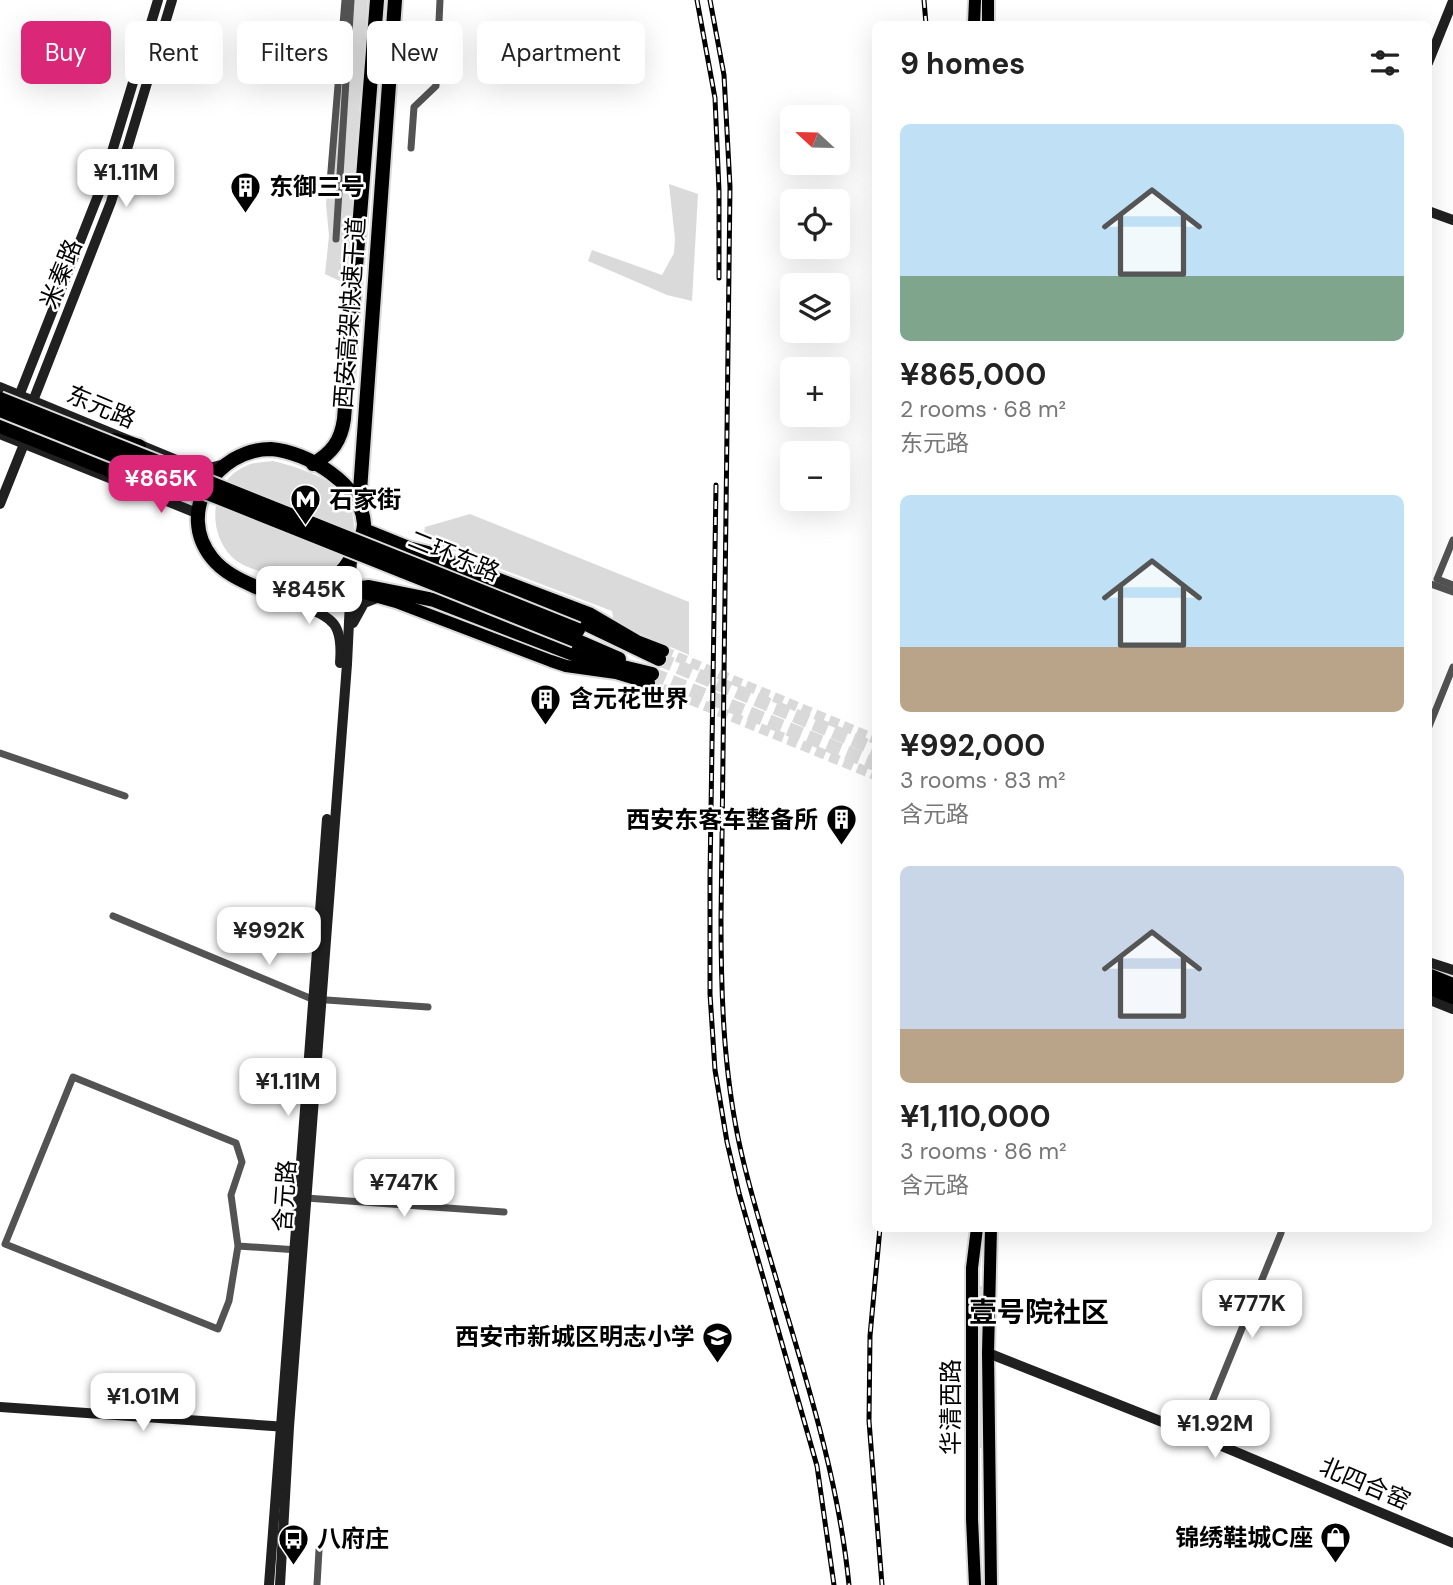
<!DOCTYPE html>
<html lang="en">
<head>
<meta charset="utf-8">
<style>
	:root { --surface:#fff; --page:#f2f2f2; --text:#222; --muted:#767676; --accent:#db2777 }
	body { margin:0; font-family:"DM Sans","Noto Sans SC",sans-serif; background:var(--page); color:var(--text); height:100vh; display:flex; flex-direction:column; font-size:26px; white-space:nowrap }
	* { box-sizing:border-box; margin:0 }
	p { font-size:23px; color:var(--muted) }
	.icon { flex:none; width:38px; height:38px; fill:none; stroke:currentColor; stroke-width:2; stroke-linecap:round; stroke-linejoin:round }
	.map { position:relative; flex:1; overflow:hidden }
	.panel { position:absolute; left:872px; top:21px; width:560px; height:1211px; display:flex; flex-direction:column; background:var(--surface); border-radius:10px; box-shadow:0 7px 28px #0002 }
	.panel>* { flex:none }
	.banner { position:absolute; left:21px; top:21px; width:665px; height:63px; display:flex; gap:14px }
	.needle { width:46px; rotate:292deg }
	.controls { position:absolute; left:780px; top:105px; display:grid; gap:14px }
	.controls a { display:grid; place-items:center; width:70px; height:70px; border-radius:10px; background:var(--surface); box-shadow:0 7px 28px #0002; font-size:35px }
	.price { position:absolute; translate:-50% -60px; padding:0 16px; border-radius:14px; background:#fff; color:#222; font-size:23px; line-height:46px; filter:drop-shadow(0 2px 4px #0008) }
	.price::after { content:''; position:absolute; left:50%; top:42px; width:21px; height:16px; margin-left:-10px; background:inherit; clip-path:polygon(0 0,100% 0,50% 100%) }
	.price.on { background:var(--accent); color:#fff }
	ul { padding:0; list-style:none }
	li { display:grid; align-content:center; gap:14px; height:371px; padding:0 28px }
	li span { display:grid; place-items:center; height:217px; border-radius:10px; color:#555 }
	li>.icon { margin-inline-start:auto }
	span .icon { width:126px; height:126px; fill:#fffc; stroke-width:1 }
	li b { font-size:30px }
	h2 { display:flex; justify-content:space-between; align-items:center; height:84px; padding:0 28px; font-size:30px }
	.tag { padding:0 24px; border-radius:10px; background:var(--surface); box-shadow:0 7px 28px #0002; font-size:24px; line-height:63px }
	.tag.on { background:var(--accent); color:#fff }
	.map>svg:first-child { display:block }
</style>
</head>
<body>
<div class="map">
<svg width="1453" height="1585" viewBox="0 0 1453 1585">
	<rect width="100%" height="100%" fill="#fff"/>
	<!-- green -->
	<g fill="#dadada">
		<polygon points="352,0 368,0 346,284 325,274 329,236 326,204 340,61 333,59 333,45 350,40"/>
		<polygon points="669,184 698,194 692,301 667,295 588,261 592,250 662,275 674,253 675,239"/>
		<path d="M273,461C293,466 320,474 337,488C364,511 357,559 327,576C310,586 294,582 276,576C261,571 243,568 232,557C206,531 210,481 246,466C254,462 264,462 273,461Z"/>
		<polygon points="470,514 689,602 689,655 614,622 612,611 423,539 425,527"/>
		<polygon points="978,1286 983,1286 982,1448 978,1448"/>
	</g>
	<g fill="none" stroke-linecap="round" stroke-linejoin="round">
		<!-- secondary-tunnel -->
		<g stroke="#d9d9d9" stroke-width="10" stroke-dasharray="10 5" stroke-linecap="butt">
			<polyline points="663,651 875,739"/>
			<polyline points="649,683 875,775"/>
		</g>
		<!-- highway-tunnel -->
		<g stroke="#d9d9d9" stroke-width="14" stroke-dasharray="14 7" stroke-linecap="butt">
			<polyline points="659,659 875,749"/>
			<polyline points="652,674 875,764"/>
		</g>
		<defs>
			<g id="primary">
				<polyline points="988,0 988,24"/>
				<polyline points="974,24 975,0"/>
				<polyline points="408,547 428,552 589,613 637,641 663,651"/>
				<polyline points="353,590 396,602 551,661 566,666 616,673 649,683"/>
				<polyline points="975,1585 972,1519 972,1268 977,1228"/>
				<polyline points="991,1585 988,1353 991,1228"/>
			</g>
			<g id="highway">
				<polyline points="0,426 109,470 134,488"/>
				<polyline points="115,440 139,446"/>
				<path d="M271,449C307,452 362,484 364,524C364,533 360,541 356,549C350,562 342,573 330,582C319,589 305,598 291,598C280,597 267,591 256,587C240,580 223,572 212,558C175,512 216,449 271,449Z"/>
				<path d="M313,464C332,453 341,441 344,419L377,0"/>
				<polyline points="359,505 395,0"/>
				<polyline points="364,530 406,547 425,560 582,622 659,659"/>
				<polyline points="315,594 369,587 434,600 581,657 652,674"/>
				<polyline points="575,640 619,659"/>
				<polyline points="1428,975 1453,985"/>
				<polyline points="1428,987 1453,997"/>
			</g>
		</defs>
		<!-- primary casing -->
		<use href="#primary" stroke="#dbdbdb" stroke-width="16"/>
		<!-- highway casing -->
		<use href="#highway" stroke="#dbdbdb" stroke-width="18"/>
		<!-- street -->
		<g stroke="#535353" stroke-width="7">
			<polyline points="411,148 414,107 436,86 440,0"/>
			<polyline points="330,183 345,0"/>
			<polyline points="336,239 351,0"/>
			<polyline points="1453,540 1437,579 1453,585"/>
			<polyline points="1428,583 1453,592"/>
			<polyline points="1428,729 1453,667"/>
			<polyline points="0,753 125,796"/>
			<polyline points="113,916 312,999 428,1007"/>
			<polyline points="306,1198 504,1212"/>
			<polyline points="238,1246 229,1301 218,1329 5,1244 73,1077 236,1143 242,1162 231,1195 238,1246 298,1250"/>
			<polyline points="1198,1436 1281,1233"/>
			<polyline points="317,1585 319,1550"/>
		</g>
		<!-- secondary -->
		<g stroke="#202020" stroke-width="10">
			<polyline points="1428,63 1453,1"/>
			<polyline points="1428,211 1453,220"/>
			<polyline points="0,387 201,470 225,464"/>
			<polyline points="19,396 101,188 158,0"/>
			<polyline points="33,401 111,202 172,0"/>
			<polyline points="0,434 199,514"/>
			<polyline points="0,504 24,444"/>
			<path d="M287,599C325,618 344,613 340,663"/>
			<polyline points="353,623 364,603 379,597"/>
			<polyline points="1428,962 1453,970"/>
			<polyline points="1428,999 1453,1009"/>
			<polyline points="988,1353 1198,1436 1453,1543"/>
			<polyline points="0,1407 287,1427"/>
			<polyline points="269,1585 327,819"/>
			<polyline points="280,1585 289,1427 347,664 352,559"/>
		</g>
		<!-- primary -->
		<use href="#primary" stroke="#000" stroke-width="12"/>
		<!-- highway -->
		<use href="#highway" stroke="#000" stroke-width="14"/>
		<defs>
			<g id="rail">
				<polyline points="697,0 715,98 719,191 719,278"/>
				<path d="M710,0L724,75L730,187L721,919C721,1003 724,1086 745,1168C780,1307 835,1442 849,1585"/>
				<polyline points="924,0 926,24"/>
				<polyline points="716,485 710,875 710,994 715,1070 727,1142 739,1193 817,1466 834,1585"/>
				<polyline points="880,1228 870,1336 869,1421 882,1585"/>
			</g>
		</defs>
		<!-- rail casing -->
		<use href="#rail" stroke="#000" stroke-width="5"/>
		<!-- rail -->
		<use href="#rail" stroke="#fff" stroke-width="2.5" stroke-dasharray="8" stroke-linecap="butt"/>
		<defs>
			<g id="highway-bridge">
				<polyline points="0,399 578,630"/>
				<polyline points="0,410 575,640"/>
			</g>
		</defs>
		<!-- highway-bridge casing -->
		<use href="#highway-bridge" stroke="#dbdbdb" stroke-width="18" stroke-linecap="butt"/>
		<!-- highway-bridge -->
		<use href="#highway-bridge" stroke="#000" stroke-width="14"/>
	</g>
	<!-- icons -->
	<defs>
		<symbol id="building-pin" viewBox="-11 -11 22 30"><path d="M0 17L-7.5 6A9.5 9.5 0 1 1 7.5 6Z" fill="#000" stroke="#fff"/><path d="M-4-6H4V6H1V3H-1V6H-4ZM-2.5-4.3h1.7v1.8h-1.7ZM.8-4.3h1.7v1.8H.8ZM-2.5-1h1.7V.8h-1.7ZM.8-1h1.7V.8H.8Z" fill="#fff"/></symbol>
		<symbol id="metro-pin" viewBox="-11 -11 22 30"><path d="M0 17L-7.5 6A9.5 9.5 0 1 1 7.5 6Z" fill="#000" stroke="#fff"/><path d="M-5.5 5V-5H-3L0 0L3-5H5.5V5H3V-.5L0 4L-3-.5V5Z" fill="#fff"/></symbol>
		<symbol id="school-pin" viewBox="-11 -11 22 30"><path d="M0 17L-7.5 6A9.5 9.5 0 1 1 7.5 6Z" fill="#000" stroke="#fff"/><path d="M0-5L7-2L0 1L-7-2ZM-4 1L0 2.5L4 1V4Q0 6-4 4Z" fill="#fff"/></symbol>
		<symbol id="shop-pin" viewBox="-11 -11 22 30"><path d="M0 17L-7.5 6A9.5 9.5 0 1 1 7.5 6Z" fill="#000" stroke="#fff"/><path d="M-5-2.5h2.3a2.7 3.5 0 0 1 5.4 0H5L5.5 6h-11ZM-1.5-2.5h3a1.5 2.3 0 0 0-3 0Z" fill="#fff"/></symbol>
		<symbol id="bus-pin" viewBox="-11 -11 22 30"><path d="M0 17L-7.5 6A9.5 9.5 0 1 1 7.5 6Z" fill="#000" stroke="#fff"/><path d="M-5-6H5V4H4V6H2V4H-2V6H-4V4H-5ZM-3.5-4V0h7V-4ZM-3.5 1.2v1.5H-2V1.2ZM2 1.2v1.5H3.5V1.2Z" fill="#fff"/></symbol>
	</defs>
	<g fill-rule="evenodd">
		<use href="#building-pin" x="228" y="170" width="35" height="47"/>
		<use href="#metro-pin" x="288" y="482" width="35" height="47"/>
		<use href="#building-pin" x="528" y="682" width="35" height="47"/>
		<use href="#building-pin" x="824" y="802" width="35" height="47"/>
		<use href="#school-pin" x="700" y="1320" width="35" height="47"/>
		<use href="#shop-pin" x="1318" y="1520" width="35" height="47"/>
		<use href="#bus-pin" x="276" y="1522" width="35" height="47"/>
	</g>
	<g text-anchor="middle" stroke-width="5" stroke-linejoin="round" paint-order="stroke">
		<!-- poi labels -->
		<g font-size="24" font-weight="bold" fill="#000" stroke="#fff" text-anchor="start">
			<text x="269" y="195">东御三号</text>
			<text x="329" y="508">石家街</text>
			<text x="569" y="707">含元花世界</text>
			<text x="818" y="828" text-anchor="end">西安东客车整备所</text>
			<text x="695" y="1345" text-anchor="end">西安市新城区明志小学</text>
			<text x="1313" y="1546" text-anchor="end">锦绣鞋城C座</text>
			<text x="317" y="1547">八府庄</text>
		</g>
		<!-- street labels -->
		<g font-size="24" fill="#000" stroke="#fff">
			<text transform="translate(61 274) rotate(-68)" y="8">米秦路</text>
			<text transform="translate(350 313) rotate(-86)" y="8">西安高架快速干道</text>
			<text transform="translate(101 407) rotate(23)" y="8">东元路</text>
			<text transform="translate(454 556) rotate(22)" y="8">二环东路</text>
			<text transform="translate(285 1196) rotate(-86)" y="8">含元路</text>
			<text transform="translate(951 1407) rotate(-90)" y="8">华清西路</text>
			<text transform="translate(1365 1484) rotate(23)" y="8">北四合窑</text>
		</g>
		<!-- quarter labels -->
		<g font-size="28" font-weight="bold" fill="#000" stroke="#fff">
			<text x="1039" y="1322">壹号院社区</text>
		</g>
	</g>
</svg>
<div class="controls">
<a><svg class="needle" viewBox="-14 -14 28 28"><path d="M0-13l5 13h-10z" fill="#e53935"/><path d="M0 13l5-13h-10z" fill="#767676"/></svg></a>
<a><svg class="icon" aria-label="locate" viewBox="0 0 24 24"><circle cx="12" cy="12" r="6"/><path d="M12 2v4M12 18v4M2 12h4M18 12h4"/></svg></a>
<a><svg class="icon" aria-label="layers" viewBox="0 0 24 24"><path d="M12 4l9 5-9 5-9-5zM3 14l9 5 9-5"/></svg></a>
<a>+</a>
<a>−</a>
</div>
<b class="price" style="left:126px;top:209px">¥1.11M</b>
<b class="price on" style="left:161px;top:515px">¥865K</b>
<b class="price" style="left:309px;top:626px">¥845K</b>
<b class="price" style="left:269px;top:967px">¥992K</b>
<b class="price" style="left:288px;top:1118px">¥1.11M</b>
<b class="price" style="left:404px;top:1219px">¥747K</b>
<b class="price" style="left:1252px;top:1340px">¥777K</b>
<b class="price" style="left:143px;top:1433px">¥1.01M</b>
<b class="price" style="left:1215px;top:1460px">¥1.92M</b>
<div class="banner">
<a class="tag on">Buy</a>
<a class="tag">Rent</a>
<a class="tag">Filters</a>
<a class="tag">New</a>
<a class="tag">Apartment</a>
</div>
<section class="panel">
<h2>9 homes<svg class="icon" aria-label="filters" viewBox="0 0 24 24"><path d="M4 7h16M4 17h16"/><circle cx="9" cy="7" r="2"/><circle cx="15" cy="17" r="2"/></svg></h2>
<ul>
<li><span style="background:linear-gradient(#bfe0f5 70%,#7fa58c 0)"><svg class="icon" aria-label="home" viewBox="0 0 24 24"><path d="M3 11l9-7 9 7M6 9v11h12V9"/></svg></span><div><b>¥865,000</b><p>2 rooms · 68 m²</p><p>东元路</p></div></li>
<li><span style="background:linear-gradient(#bfe0f5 70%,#b9a48a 0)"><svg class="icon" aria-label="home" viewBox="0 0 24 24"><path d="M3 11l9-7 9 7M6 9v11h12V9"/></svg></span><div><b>¥992,000</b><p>3 rooms · 83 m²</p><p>含元路</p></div></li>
<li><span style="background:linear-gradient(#c9d6e8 75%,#b9a48a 0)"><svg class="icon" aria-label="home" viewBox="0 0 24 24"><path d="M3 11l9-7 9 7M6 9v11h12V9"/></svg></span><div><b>¥1,110,000</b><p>3 rooms · 86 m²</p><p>含元路</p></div></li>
</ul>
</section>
</div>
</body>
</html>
